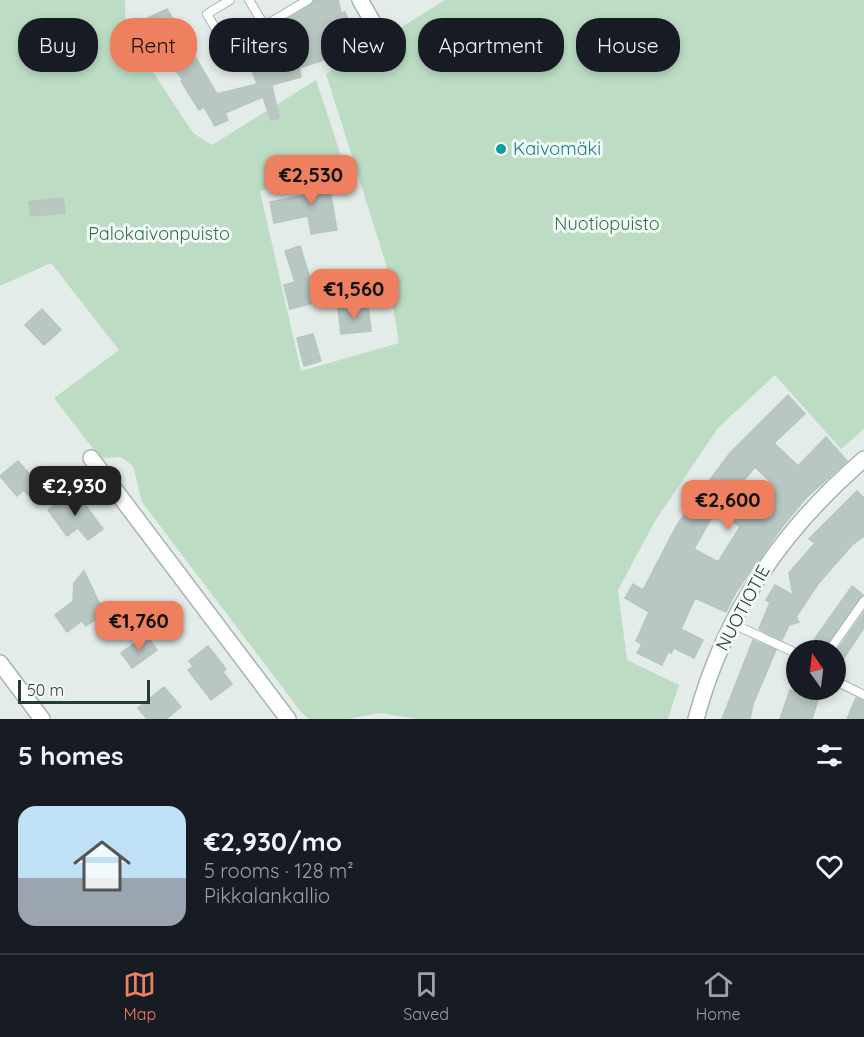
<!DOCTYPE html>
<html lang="en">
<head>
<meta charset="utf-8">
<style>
	:root { --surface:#171b24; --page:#242831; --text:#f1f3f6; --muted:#9ea1a6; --line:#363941; --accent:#ee7f5f }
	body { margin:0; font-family:Quicksand,sans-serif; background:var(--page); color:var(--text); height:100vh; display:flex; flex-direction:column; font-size:22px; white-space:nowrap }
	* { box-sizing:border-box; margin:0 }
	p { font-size:20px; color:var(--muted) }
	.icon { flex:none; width:33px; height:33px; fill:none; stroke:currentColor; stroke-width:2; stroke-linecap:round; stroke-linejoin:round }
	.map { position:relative; height:719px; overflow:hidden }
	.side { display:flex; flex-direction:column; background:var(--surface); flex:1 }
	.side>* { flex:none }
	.guide { position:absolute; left:18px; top:18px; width:828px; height:54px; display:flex; gap:12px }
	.needle { width:39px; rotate:346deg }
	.tools { position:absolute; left:786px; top:640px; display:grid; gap:12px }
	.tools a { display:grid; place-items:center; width:60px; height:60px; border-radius:50%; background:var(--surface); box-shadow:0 3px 9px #0003; font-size:30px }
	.scale { position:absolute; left:18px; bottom:15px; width:132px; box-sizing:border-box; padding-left:6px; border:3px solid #233d35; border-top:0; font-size:16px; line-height:21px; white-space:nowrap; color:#233d35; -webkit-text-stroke:4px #f3f9f6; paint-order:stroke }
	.price { position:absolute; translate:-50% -51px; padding:0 14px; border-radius:12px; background:var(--accent); color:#111; font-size:20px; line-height:39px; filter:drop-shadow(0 2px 3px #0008) }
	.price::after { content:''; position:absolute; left:50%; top:36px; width:18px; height:14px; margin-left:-9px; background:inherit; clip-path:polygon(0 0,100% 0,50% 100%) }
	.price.active { background:#222; color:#fff }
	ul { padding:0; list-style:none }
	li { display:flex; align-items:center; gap:18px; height:150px; padding:0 18px }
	li span { display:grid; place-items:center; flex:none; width:168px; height:120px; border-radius:18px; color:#555 }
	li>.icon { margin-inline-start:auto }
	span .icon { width:72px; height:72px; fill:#fffc; stroke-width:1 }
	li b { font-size:26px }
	h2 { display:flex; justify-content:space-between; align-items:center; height:72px; padding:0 18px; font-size:26px }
	.tag { padding:0 21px; border-radius:24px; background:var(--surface); box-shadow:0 3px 9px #0003; font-size:21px; line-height:54px }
	.tag.active { background:var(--accent); color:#111 }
	.tabs { display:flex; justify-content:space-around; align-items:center; height:84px; border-top:2px solid var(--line); background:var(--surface); font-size:16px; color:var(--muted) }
	.tabs a { display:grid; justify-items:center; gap:3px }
	.tabs .active { color:var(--accent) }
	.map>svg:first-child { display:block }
</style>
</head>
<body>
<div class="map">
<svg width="864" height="719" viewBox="0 0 864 719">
	<rect width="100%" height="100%" fill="#e3ece8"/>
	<!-- green -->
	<path fill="#bcddc4" d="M0,0H125L126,31L193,133L212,145L316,80L345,168L260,191L301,371L399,343L386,264L326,74L445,0H864V429L841,449L775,375L718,428L655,521L618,590L627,660L679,685L668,719H418L380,713L348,719H309L301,712L142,502C138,489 137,478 133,466L121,457L100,458L54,398L119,350L51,263L0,286Z"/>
	<!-- building -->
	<g fill="#b8c7c1" stroke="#b5c6be" stroke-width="1.5" fill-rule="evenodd">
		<polygon points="314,0 338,0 341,13 345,12 348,21 353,19 357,34 352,35 354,43 326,52 327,59 299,68 301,77 272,85 279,118 271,120 263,97 225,113 228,120 215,126 204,107 199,110 181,81 183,80 162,52 166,49 143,20 167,9 217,94 257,84 250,65 260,63 256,46 285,39 283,30 291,28 287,19 311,5"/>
		<polygon points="340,174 344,188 330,191 337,230 311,234 308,216 274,223 270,202 315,193 312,181"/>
		<polygon points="63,198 65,213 31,216 29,202"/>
		<polygon points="300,246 310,278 315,277 321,301 290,309 284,285 295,282 285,251"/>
		<polygon points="368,305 371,331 341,334 338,308"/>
		<polygon points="42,309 61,330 44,345 25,325"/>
		<polygon points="313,334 321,361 304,366 297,338"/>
		<path d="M788,395L805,414L774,443L798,466L826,437L847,461L806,498L781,528L736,592L726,612L695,598L681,629L703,640L694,658L674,648L671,653L668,652L662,665L637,653L642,644L636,641L649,612L625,598L633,584L643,590L677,525L700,493L730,453ZM755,467L774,485L751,514L730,497ZM716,510L740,527L718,562L694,549Z"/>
		<polygon points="18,461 42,488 31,498 24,490 17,496 0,476"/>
		<polygon points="75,491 103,529 88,540 78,528 67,536 48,510"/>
		<polygon points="857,491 864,498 864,536 852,545 818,584 796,617 799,622 789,625 782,640 759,629 770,602 766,600 775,585 793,595 789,573 815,543 809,539"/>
		<polygon points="84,571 104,613 86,626 82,621 67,632 55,615 73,601 74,583"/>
		<polygon points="852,586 863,595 823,651 806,651"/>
		<polygon points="864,612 864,628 836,670 836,652"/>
		<polygon points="146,635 157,650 132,668 121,653"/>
		<polygon points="753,640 776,650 753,704 750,719 722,719"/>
		<polygon points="208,646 226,669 223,672 232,684 211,700 188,670 193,667 189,661"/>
		<polygon points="164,687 181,707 166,719 147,719 138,708"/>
		<polygon points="790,690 821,690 812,719 780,719"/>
		<polygon points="856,698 864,701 864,719 847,719"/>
	</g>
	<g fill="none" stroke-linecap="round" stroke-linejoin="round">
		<defs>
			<g id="lane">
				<polyline points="230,0 207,14 227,48 308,0"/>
				<polyline points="249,0 264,25"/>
				<polyline points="733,624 796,653"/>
				<polyline points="829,651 864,601"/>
				<polyline points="836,681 864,695"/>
			</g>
			<g id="street">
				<polyline points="360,0 385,43"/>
				<polyline points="91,458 288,719"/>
				<polyline points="0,663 42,719"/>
				<path d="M696,719C725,612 781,531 864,459"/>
			</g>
		</defs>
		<!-- lane casing -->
		<use href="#lane" stroke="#a6b4af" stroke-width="10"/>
		<!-- street casing -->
		<use href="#street" stroke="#a6b4af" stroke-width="18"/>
		<!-- lane -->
		<use href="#lane" stroke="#fff" stroke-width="8"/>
		<!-- street -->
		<use href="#street" stroke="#fff" stroke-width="15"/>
	</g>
	<!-- markers -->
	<circle fill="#0f9aa8" stroke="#f3f9f6" stroke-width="2" cx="501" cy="149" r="6"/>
	<g text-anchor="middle" stroke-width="6" stroke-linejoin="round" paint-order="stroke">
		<!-- culture labels -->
		<g font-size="18" fill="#0d838f" stroke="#f3f9f6" text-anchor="start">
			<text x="513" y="155">Kaivomäki</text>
		</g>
		<!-- park labels -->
		<g font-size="18" fill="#2e7347" stroke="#f3f9f6">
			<text x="607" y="230">Nuotiopuisto</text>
			<text x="159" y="240">Palokaivonpuisto</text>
		</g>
		<!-- street labels -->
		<g font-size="18" fill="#233d35" stroke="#f3f9f6">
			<text transform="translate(743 608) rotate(-62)" y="6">NUOTIOTIE</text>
		</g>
	</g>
</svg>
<div class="tools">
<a><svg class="needle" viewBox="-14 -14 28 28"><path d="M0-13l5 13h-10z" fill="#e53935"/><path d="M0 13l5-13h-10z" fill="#9ea1a6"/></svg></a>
</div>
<div class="scale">50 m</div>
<b class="price" style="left:311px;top:206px">€2,530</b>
<b class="price" style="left:354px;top:320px">€1,560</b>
<b class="price active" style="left:75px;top:517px">€2,930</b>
<b class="price" style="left:728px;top:531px">€2,600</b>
<b class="price" style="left:139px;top:652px">€1,760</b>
<div class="guide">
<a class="tag">Buy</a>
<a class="tag active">Rent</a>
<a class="tag">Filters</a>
<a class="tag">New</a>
<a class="tag">Apartment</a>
<a class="tag">House</a>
</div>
</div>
<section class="side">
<h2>5 homes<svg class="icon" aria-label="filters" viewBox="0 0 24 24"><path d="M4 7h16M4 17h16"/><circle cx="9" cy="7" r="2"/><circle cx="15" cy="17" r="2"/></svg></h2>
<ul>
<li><span style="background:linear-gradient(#bfe0f5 60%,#9aa5b1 0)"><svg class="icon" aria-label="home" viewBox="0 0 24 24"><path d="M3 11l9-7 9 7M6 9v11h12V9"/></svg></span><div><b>€2,930/mo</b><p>5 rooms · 128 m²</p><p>Pikkalankallio</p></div><svg class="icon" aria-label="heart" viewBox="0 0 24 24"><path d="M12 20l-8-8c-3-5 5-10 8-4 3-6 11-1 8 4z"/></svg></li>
</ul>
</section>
<nav class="tabs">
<a class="active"><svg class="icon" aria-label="map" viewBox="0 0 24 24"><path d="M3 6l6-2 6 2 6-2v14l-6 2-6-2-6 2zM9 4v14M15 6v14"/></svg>Map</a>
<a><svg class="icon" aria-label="saved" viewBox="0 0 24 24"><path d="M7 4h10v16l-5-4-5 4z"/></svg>Saved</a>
<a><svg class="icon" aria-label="home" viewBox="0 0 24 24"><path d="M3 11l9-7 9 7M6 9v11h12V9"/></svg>Home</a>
</nav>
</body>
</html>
